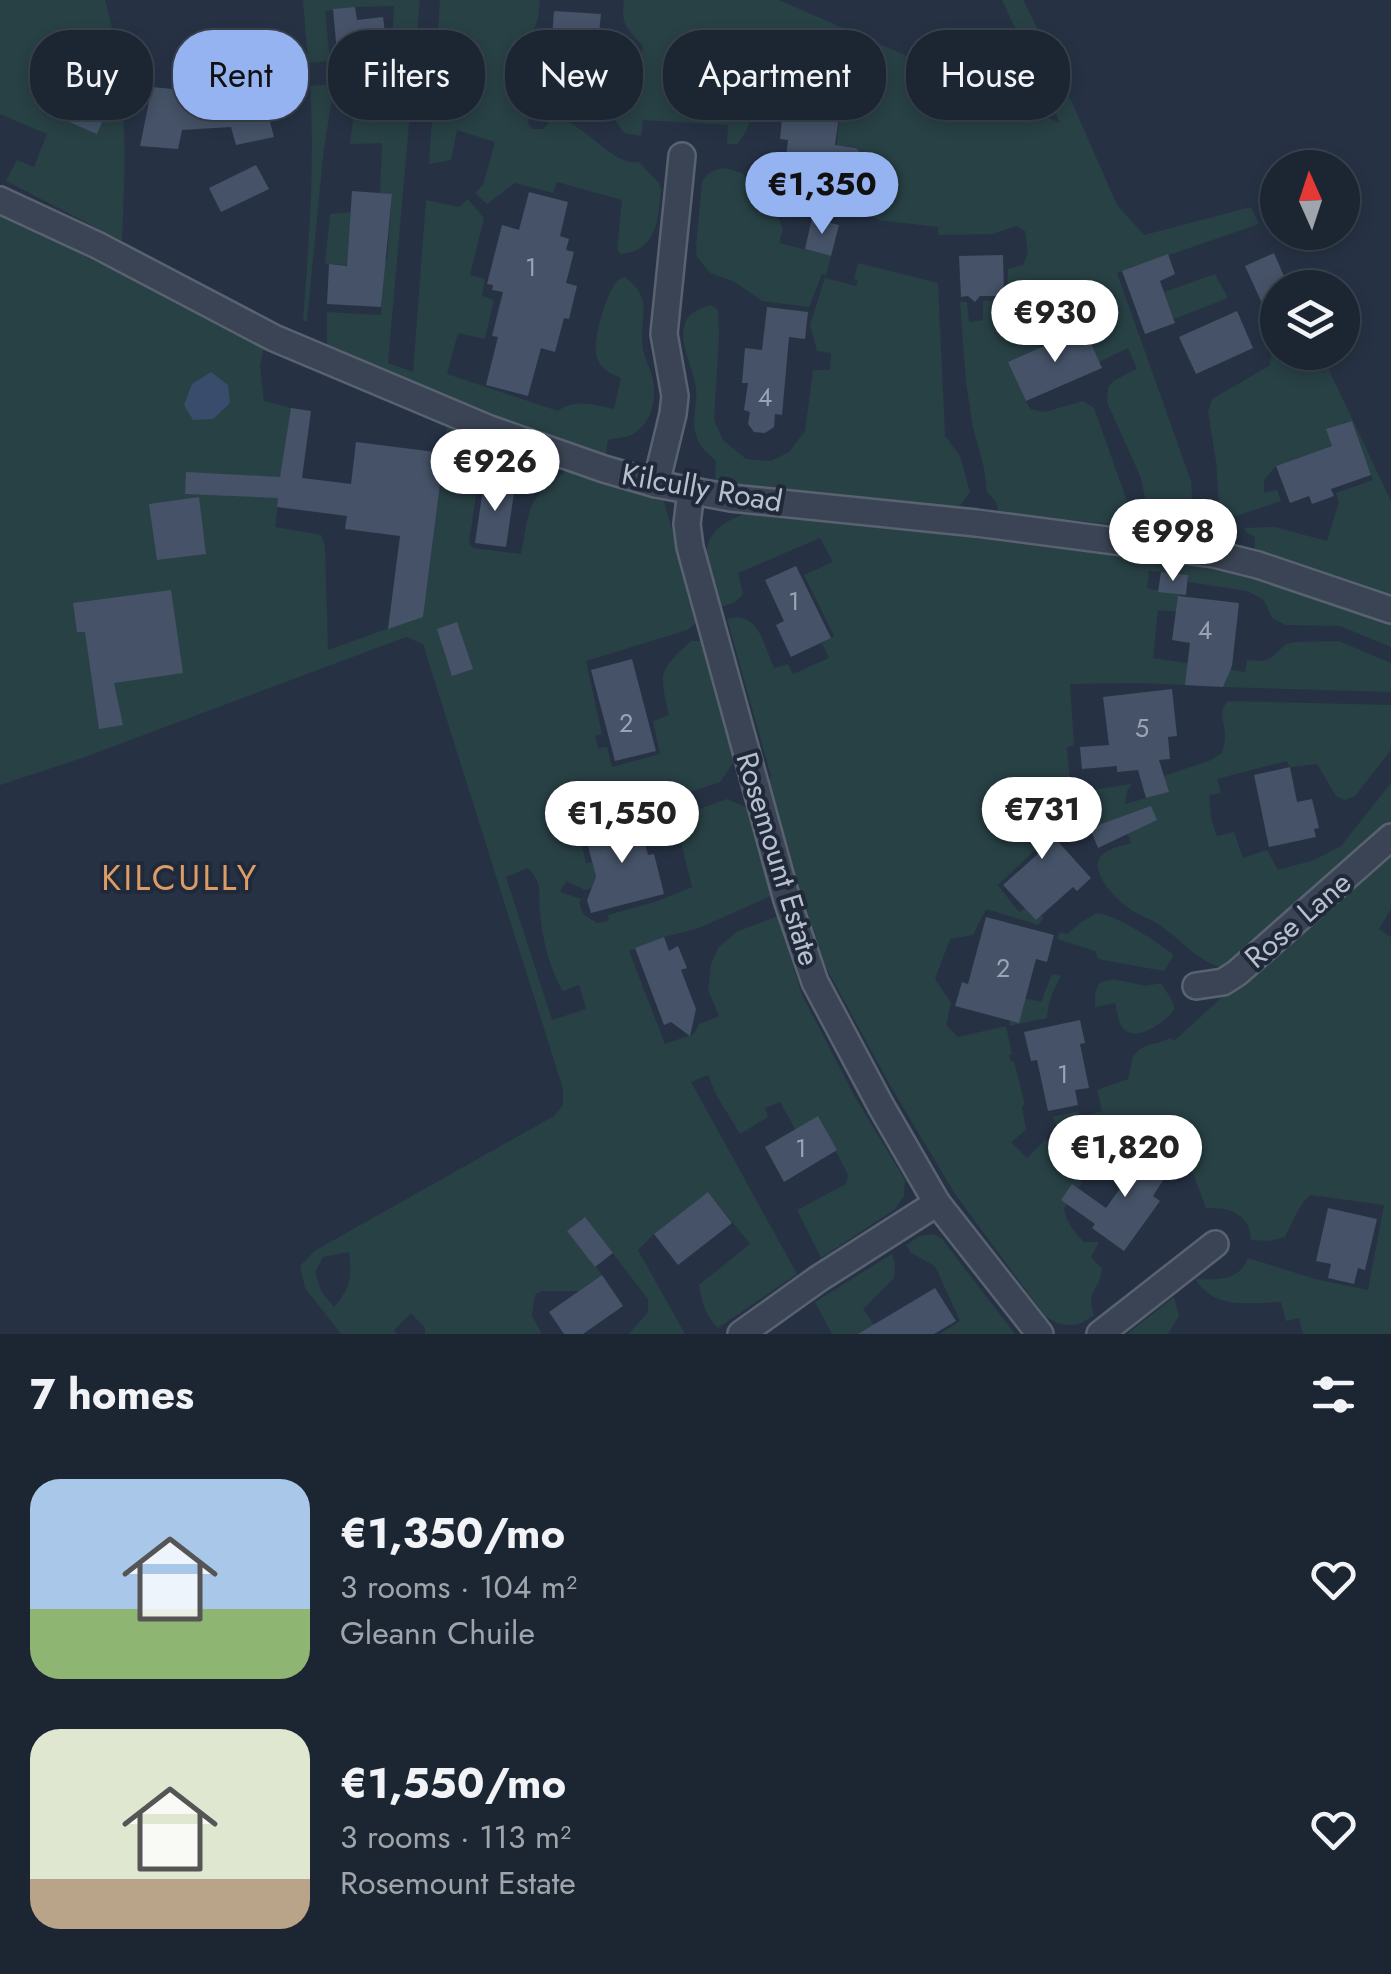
<!DOCTYPE html>
<html lang="en">
<head>
<meta charset="utf-8">
<style>
	:root { --surface:#1c2633; --page:#252e3b; --text:#f1f3f6; --muted:#a0a5ac; --line:#3a434e; --accent:#95b2f1 }
	body { margin:0; font-family:Jost,sans-serif; background:var(--page); color:var(--text); height:100vh; display:flex; flex-direction:column; font-size:38px; white-space:nowrap }
	* { box-sizing:border-box; margin:0 }
	p { font-size:32px; color:var(--muted) }
	.icon { flex:none; width:55px; height:55px; fill:none; stroke:currentColor; stroke-width:2; stroke-linecap:round; stroke-linejoin:round }
	.map { position:relative; height:1334px; overflow:hidden }
	.sheet { display:flex; flex-direction:column; background:var(--surface); flex:1 }
	.sheet>* { flex:none }
	.banner { position:absolute; left:30px; top:30px; width:1332px; height:90px; display:flex; gap:20px }
	.needle { width:65px; rotate:357deg }
	.controls { position:absolute; left:1260px; top:150px; display:grid; gap:20px }
	.controls a { display:grid; place-items:center; width:100px; height:100px; border-radius:50%; background:var(--surface); box-shadow:0 5px 15px #0003,0 0 0 2px var(--line); font-size:50px }
	.price { position:absolute; translate:-50% -85px; padding:0 22px; border-radius:35px; background:#fff; color:#222; font-size:32px; line-height:65px; filter:drop-shadow(0 2px 5px #0008) }
	.price::after { content:''; position:absolute; left:50%; top:60px; width:30px; height:22px; margin-left:-15px; background:inherit; clip-path:polygon(0 0,100% 0,50% 100%) }
	.price.current { background:var(--accent); color:#111 }
	ul { padding:0; list-style:none }
	li { display:flex; align-items:center; gap:30px; height:250px; padding:0 30px }
	li span { display:grid; place-items:center; flex:none; width:280px; height:200px; border-radius:30px; color:#555 }
	li>.icon { margin-inline-start:auto }
	span .icon { width:120px; height:120px; fill:#fffc; stroke-width:1 }
	li b { font-size:42px }
	h2 { display:flex; justify-content:space-between; align-items:center; height:120px; padding:0 30px; font-size:42px }
	.pill { padding:0 35px; border-radius:40px; background:var(--surface); box-shadow:0 5px 15px #0003,0 0 0 2px var(--line); font-size:35px; line-height:90px }
	.pill.current { background:var(--accent); color:#111 }
	.map>svg:first-child { display:block }
</style>
</head>
<body>
<div class="map">
<svg width="1391" height="1334" viewBox="0 0 1391 1334">
	<rect width="100%" height="100%" fill="#263244"/>
	<!-- green -->
	<g fill="#284145" fill-rule="evenodd">
		<path d="M0,0H105C128,79 126,159 122,241L6,181L17,160L34,167L47,134L0,114Z"/>
		<path d="M303,0H420L388,363L413,372L426,200L459,207L468,199L484,218L470,275L485,279L482,296L494,300L485,339L458,333L447,374L558,411C575,398 595,405 614,409L621,378C610,373 601,370 597,358C592,343 604,301 613,287C617,279 617,281 625,277C656,300 638,319 643,349C645,360 651,369 653,380C657,400 651,425 631,435C625,438 615,438 608,440L606,454L495,415L327,348V312L381,315L384,261L387,260L392,195L380,193L382,143L350,144L355,105L367,63L366,51L392,48L394,6L355,7L325,11L330,61L308,63Z"/>
		<path d="M440,0H540C539,6 539,12 538,18C532,41 513,60 525,85L548,86L546,104L529,115L528,123L532,129H543L548,124L547,116C555,118 563,120 570,123C591,133 616,166 639,162L659,183L661,190C658,220 657,251 621,254L617,250L622,200L557,182L553,193L515,183L487,204L475,193L483,185L495,142L457,130L451,160L429,164Z"/>
		<path d="M624,0H779L1060,123L1002,0H1023L1052,57L1117,205L1144,235L1251,207L1259,224L1117,273L1191,481L1194,527C1165,525 1167,510 1145,498L1141,478L1107,402L1108,387L1113,381L1137,369L1128,348L1099,362L1084,328L1107,318L1102,305L1071,318L1068,313L1055,318L1057,326L1036,338L1040,348L1009,362L1030,409L1045,412L1083,401L1094,408L1127,501L1116,513L1111,524L999,513L996,502L987,492L984,468L973,428L966,383L960,302H967L969,322L983,320V301L1008,300V269L1023,265L1028,253L1025,231L1016,226L993,234L938,235V227L878,220L852,203L853,173L861,167L862,155L855,147L845,146L836,151L843,81L755,73C754,99 755,124 737,144H727L728,125L643,120L641,136L624,133C621,129 616,122 615,118C611,98 639,69 643,46C626,28 621,25 624,0Z"/>
		<path d="M334,84L323,156L307,321H303C309,242 315,164 310,86Z"/>
		<path d="M725,168L742,173L757,186L779,220L783,229L779,243L831,256L826,275L822,274L809,307L762,301L735,282L710,273L697,257L696,248L702,183C707,172 713,170 725,168Z"/>
		<polygon points="351,212 347,265 325,264 330,214"/>
		<path d="M0,213L264,347L260,366L264,401L291,408L275,527L321,535L325,546L328,650L423,616L447,427L538,460L518,474L480,468L469,543L473,548L521,554C530,508 526,500 566,471L663,498L698,621L687,630L586,661L602,734L595,736L598,748L607,747L612,767L660,754L653,721L669,715C659,672 658,671 691,641H703L736,759L720,782L612,818L581,840L586,863L592,862L598,886L585,890L566,881L560,892L581,899L579,903L583,914L597,923L609,921L608,915L658,901L692,887L676,822L682,815L727,799L748,808L773,895L699,928L664,937L629,951L665,1044L694,1034L699,1024L719,1016L708,990L711,964L718,948L736,932L778,916L802,995L855,1097L905,1180L904,1196L895,1209L821,1258L797,1210L846,1184L848,1175L819,1117L795,1129L780,1102L765,1108L768,1117L740,1134L717,1096L708,1075L691,1082L797,1274L718,1328C705,1315 702,1303 699,1285L750,1244L708,1192L654,1234L638,1250L685,1334H629L648,1312V1299L585,1217L567,1231L602,1275L579,1291H542L535,1295L532,1316L542,1334H425V1328L411,1313L394,1330L397,1334H341L305,1288L300,1266L316,1250L554,1116L563,1105V1089L423,644L406,637L85,757L0,785ZM528,868C544,885 538,893 540,913C542,938 550,970 563,991L579,985L586,1009L552,1020L506,877ZM349,1252C352,1278 351,1287 334,1307L321,1291L315,1272L323,1257Z"/>
		<path d="M858,263L938,283L945,436L960,456L970,492L959,507L715,482L716,461C707,453 699,446 696,435C691,420 698,402 696,387C693,366 678,344 685,323C689,312 700,309 710,305L718,310L719,335L714,420L723,440L746,459L771,461L789,452L805,431L813,370H830L831,353L817,351L810,325L825,278L856,286L858,280L854,279Z"/>
		<polygon points="1215,274 1228,298 1174,319 1164,292"/>
		<polygon points="1277,323 1278,352 1321,353 1391,501 1391,597 1254,550 1255,537 1247,533 1244,528 1275,527 1327,541 1339,502 1336,493 1373,480 1352,421 1327,429 1332,446 1276,466 1264,480 1264,493 1277,490 1281,501 1236,516 1220,515 1216,461 1208,412 1212,399 1269,366 1272,353 1264,328"/>
		<path d="M745,514L815,518L1033,541L1208,562L1289,582L1391,620V647L1340,626L1286,625L1272,618L1264,600L1247,591L1188,582V575L1149,571L1147,588L1181,595L1180,612L1158,610L1153,658L1245,672L1247,660L1263,661L1271,658L1286,644L1296,642L1339,641L1391,663V692L1223,687L1226,678H1213L1208,686L1140,683L1070,684L1074,745L1067,747L1071,793L1132,784L1127,791L1125,804L1168,792L1164,776L1211,760L1222,753C1223,748 1225,743 1225,738C1226,723 1216,713 1228,701L1391,705V750L1355,796L1345,800L1336,796L1317,764L1290,767L1287,761L1217,779L1221,793L1209,795L1211,819L1217,836L1234,832L1243,858L1267,850L1278,870L1314,860L1341,846L1391,783V829L1233,970C1199,965 1187,944 1161,926C1150,918 1137,915 1127,907C1115,898 1095,877 1098,862C1100,850 1121,846 1131,843L1121,817L1091,828L1092,832L1064,834L1060,823L1048,827L1049,831L1034,845L1037,848L998,885L1019,912L1028,906L1044,918L1038,925L986,909L973,935L950,939L935,979L951,1003L946,1025L958,1037L1006,1026L1012,1054L1009,1055L1011,1062L1014,1061L1025,1105L1022,1106L1026,1130L1011,1142L1027,1158L1045,1140L1056,1150L1069,1139L1056,1124L1053,1117L1078,1111L1080,1117L1102,1111L1097,1090L1128,1079C1130,1073 1130,1067 1132,1061C1136,1043 1156,1046 1170,1038L1174,1041L1391,843V909L1379,929L1391,937V1334H1303L1299,1318L1286,1321L1281,1302C1248,1303 1215,1310 1195,1279C1218,1280 1239,1281 1248,1258L1315,1279L1368,1290L1384,1205L1310,1195C1298,1206 1293,1222 1285,1237L1269,1241L1251,1240C1250,1214 1230,1207 1206,1208L1193,1173L1180,1156L1177,1158L1152,1141L1135,1138L1102,1171L1086,1173L1079,1177L1082,1183L1064,1208C1066,1222 1074,1232 1084,1242H1099L1091,1257L1102,1269C1100,1290 1085,1292 1094,1315C1076,1329 1063,1328 1045,1316L955,1194L891,1087L822,960L814,943L768,784L771,776L727,619C759,610 763,644 774,668L788,664L793,674L829,658L822,643L834,636L804,575L833,562L820,538L738,573L743,594L734,603L716,608C707,563 691,532 745,514Z"/>
		<path d="M1098,913C1116,915 1158,942 1174,955L1164,971L1098,959L1095,951L1057,939L1060,932L1067,934L1081,922Z"/>
		<path d="M1052,974L1061,976C1053,990 1048,1002 1047,1018L1009,1026L1016,996L1041,1002Z"/>
		<path d="M1113,979L1146,986L1161,983L1173,1002L1174,1010C1166,1021 1136,1044 1123,1028C1118,1023 1117,1010 1115,1003L1095,1007V994L1099,983Z"/>
		<polygon points="933,1234 942,1239 1015,1334 940,1334 960,1321 935,1266 911,1253 906,1245 920,1236"/>
		<polygon points="892,1254 895,1264 894,1278 863,1309 880,1334 832,1334 815,1302"/>
		<polygon points="1174,1297 1179,1316 1168,1334 1127,1334"/>
	</g>
	<!-- water -->
	<polygon fill="#394c6c" points="211,372 228,385 230,403 213,419 193,420 184,405 192,384"/>
	<!-- building -->
	<g fill="#455267">
		<polygon points="355,7 357,20 383,17 386,41 359,45 360,51 337,53 333,9"/>
		<polygon points="554,11 601,14 598,42 594,42 593,57 590,58 588,84 573,93 561,93 549,78"/>
		<polygon points="65,51 86,61 78,78 114,94 97,134 39,109"/>
		<polygon points="257,73 274,137 236,145 231,127 182,130 178,149 140,146 152,87 183,90 184,84 225,82 225,78"/>
		<polygon points="802,81 843,87 835,145 856,148 862,155 861,167 853,173 828,170 826,195 793,191 794,182 783,181 788,140 780,139 782,118 796,120"/>
		<polygon points="256,165 269,189 221,212 209,188"/>
		<polygon points="352,191 392,194 381,307 327,304 329,264 347,266"/>
		<polygon points="529,192 568,202 560,236 569,239 566,250 574,252 566,283 577,286 569,319 564,318 555,352 541,348 528,396 486,385 498,337 492,336 503,292 492,290 493,285 487,284 502,225 519,230"/>
		<polygon points="812,218 839,225 831,256 805,249"/>
		<polygon points="1274,253 1289,288 1278,288 1278,338 1245,266"/>
		<polygon points="1168,254 1175,274 1160,281 1175,323 1145,334 1122,271"/>
		<polygon points="1003,255 1004,296 980,296 975,302 968,296 961,297 959,256"/>
		<polygon points="767,307 808,312 805,339 789,337 782,415 775,414 774,427 765,433 754,432 748,424 750,412 744,410 748,383 742,383 745,348 762,350"/>
		<polygon points="1237,311 1253,348 1196,374 1179,337"/>
		<polygon points="1084,328 1102,368 1026,401 1008,362"/>
		<polygon points="291,408 311,411 302,478 351,484 356,442 443,453 443,457 481,462 477,490 440,484 423,617 388,629 400,536 345,529 347,516 277,507 278,498 185,494 186,472 280,477"/>
		<polygon points="1352,421 1371,475 1331,489 1334,496 1312,504 1309,496 1290,503 1276,466 1332,446 1326,429"/>
		<polygon points="484,482 515,486 506,547 475,543"/>
		<polygon points="199,497 206,554 157,560 149,504"/>
		<polygon points="796,566 831,638 791,657 776,625 784,621 765,580"/>
		<polygon points="1161,572 1188,575 1186,595 1158,592"/>
		<polygon points="171,590 183,673 114,683 123,725 99,729 85,632 77,632 73,603"/>
		<polygon points="1178,596 1239,603 1232,666 1223,687 1185,685 1190,643 1172,640"/>
		<polygon points="457,622 473,669 452,676 437,629"/>
		<polygon points="632,659 656,751 615,761 591,670"/>
		<polygon points="1172,689 1177,736 1168,737 1170,759 1159,760 1169,792 1146,798 1138,770 1117,772 1117,766 1082,769 1080,747 1109,745 1103,697"/>
		<polygon points="1290,767 1297,802 1312,799 1319,828 1314,829 1316,837 1269,847 1254,775"/>
		<polygon points="1035,792 1044,826 1091,878 1077,891 1073,887 1036,920 1003,885 1040,852 1014,825 1008,798"/>
		<polygon points="1151,806 1157,820 1098,848 1090,828"/>
		<polygon points="637,811 648,855 654,854 664,894 591,913 587,900 596,877 586,838 615,831 612,818"/>
		<polygon points="986,917 1054,935 1047,962 1036,959 1019,1023 955,1006 962,982 968,984"/>
		<polygon points="664,937 669,951 678,946 687,968 681,970 696,1009 690,1036 671,1022 664,1025 635,948"/>
		<polygon points="1080,1020 1085,1043 1080,1044 1089,1088 1075,1090 1078,1105 1048,1111 1037,1060 1031,1061 1024,1032"/>
		<polygon points="818,1116 837,1150 784,1182 765,1147"/>
		<polygon points="1149,1145 1175,1162 1153,1196 1160,1201 1124,1251 1092,1228 1095,1224 1061,1200 1072,1184 1106,1208 1137,1165"/>
		<polygon points="708,1192 732,1223 678,1265 654,1234"/>
		<polygon points="1328,1208 1377,1219 1365,1270 1358,1268 1354,1284 1328,1278 1331,1264 1316,1261"/>
		<polygon points="585,1217 613,1253 595,1267 567,1231"/>
		<polygon points="602,1275 623,1306 583,1334 564,1334 549,1312"/>
		<polygon points="935,1288 956,1321 934,1334 858,1334"/>
	</g>
	<g fill="none" stroke-linecap="round" stroke-linejoin="round">
		<defs>
			<g id="street">
				<polyline points="0,200 97,245 274,338 490,429 604,469 656,484 731,498 976,523 1214,554 1258,565 1391,610"/>
				<polyline points="656,484 673,414 675,396 664,334 682,156"/>
				<polyline points="691,491 687,524 690,547 787,900 815,982 881,1106 937,1203 1040,1334"/>
				<polyline points="1196,986 1223,982 1237,973 1391,837"/>
				<polyline points="741,1334 818,1279 937,1203"/>
				<polyline points="1100,1334 1215,1244"/>
			</g>
		</defs>
		<!-- street casing -->
		<use href="#street" stroke="#596271" stroke-width="30"/>
		<!-- street -->
		<use href="#street" stroke="#3b4454" stroke-width="25"/>
	</g>
	<g text-anchor="middle" stroke-width="8" stroke-linejoin="round" paint-order="stroke">
		<!-- number labels -->
		<g font-size="25" fill="#9ba4b4">
			<text x="531" y="276">1</text>
			<text x="765" y="406">4</text>
			<text x="794" y="610">1</text>
			<text x="1205" y="639">4</text>
			<text x="626" y="732">2</text>
			<text x="1142" y="737">5</text>
			<text x="1003" y="977">2</text>
			<text x="1063" y="1083">1</text>
			<text x="801" y="1157">1</text>
		</g>
		<!-- street labels -->
		<g font-size="30" fill="#b8c0cd" stroke="#1f2939">
			<text transform="translate(702 488) rotate(10)" y="10">Kilcully Road</text>
			<text transform="translate(778 859) rotate(73)" y="10">Rosemount Estate</text>
			<text transform="translate(1298 920) rotate(-41)" y="10">Rose Lane</text>
		</g>
		<!-- quarter labels -->
		<g font-size="35" letter-spacing="2.5" fill="#db9c66" stroke="#1f2939">
			<text x="180" y="890">KILCULLY</text>
		</g>
	</g>
</svg>
<div class="controls">
<a><svg class="needle" viewBox="-14 -14 28 28"><path d="M0-13l5 13h-10z" fill="#e53935"/><path d="M0 13l5-13h-10z" fill="#a0a5ac"/></svg></a>
<a><svg class="icon" aria-label="layers" viewBox="0 0 24 24"><path d="M12 4l9 5-9 5-9-5zM3 14l9 5 9-5"/></svg></a>
</div>
<b class="price current" style="left:822px;top:237px">€1,350</b>
<b class="price" style="left:1055px;top:365px">€930</b>
<b class="price" style="left:495px;top:514px">€926</b>
<b class="price" style="left:1173px;top:584px">€998</b>
<b class="price" style="left:1042px;top:862px">€731</b>
<b class="price" style="left:622px;top:866px">€1,550</b>
<b class="price" style="left:1125px;top:1200px">€1,820</b>
<div class="banner">
<a class="pill">Buy</a>
<a class="pill current">Rent</a>
<a class="pill">Filters</a>
<a class="pill">New</a>
<a class="pill">Apartment</a>
<a class="pill">House</a>
</div>
</div>
<section class="sheet">
<h2>7 homes<svg class="icon" aria-label="filters" viewBox="0 0 24 24"><path d="M4 7h16M4 17h16"/><circle cx="9" cy="7" r="2"/><circle cx="15" cy="17" r="2"/></svg></h2>
<ul>
<li><span style="background:linear-gradient(#a9c7e8 65%,#8fb573 0)"><svg class="icon" aria-label="home" viewBox="0 0 24 24"><path d="M3 11l9-7 9 7M6 9v11h12V9"/></svg></span><div><b>€1,350/mo</b><p>3 rooms · 104 m²</p><p>Gleann Chuile</p></div><svg class="icon" aria-label="heart" viewBox="0 0 24 24"><path d="M12 20l-8-8c-3-5 5-10 8-4 3-6 11-1 8 4z"/></svg></li>
<li><span style="background:linear-gradient(#dfe7d0 75%,#b9a48a 0)"><svg class="icon" aria-label="home" viewBox="0 0 24 24"><path d="M3 11l9-7 9 7M6 9v11h12V9"/></svg></span><div><b>€1,550/mo</b><p>3 rooms · 113 m²</p><p>Rosemount Estate</p></div><svg class="icon" aria-label="heart" viewBox="0 0 24 24"><path d="M12 20l-8-8c-3-5 5-10 8-4 3-6 11-1 8 4z"/></svg></li>
</ul>
</section>
</body>
</html>
